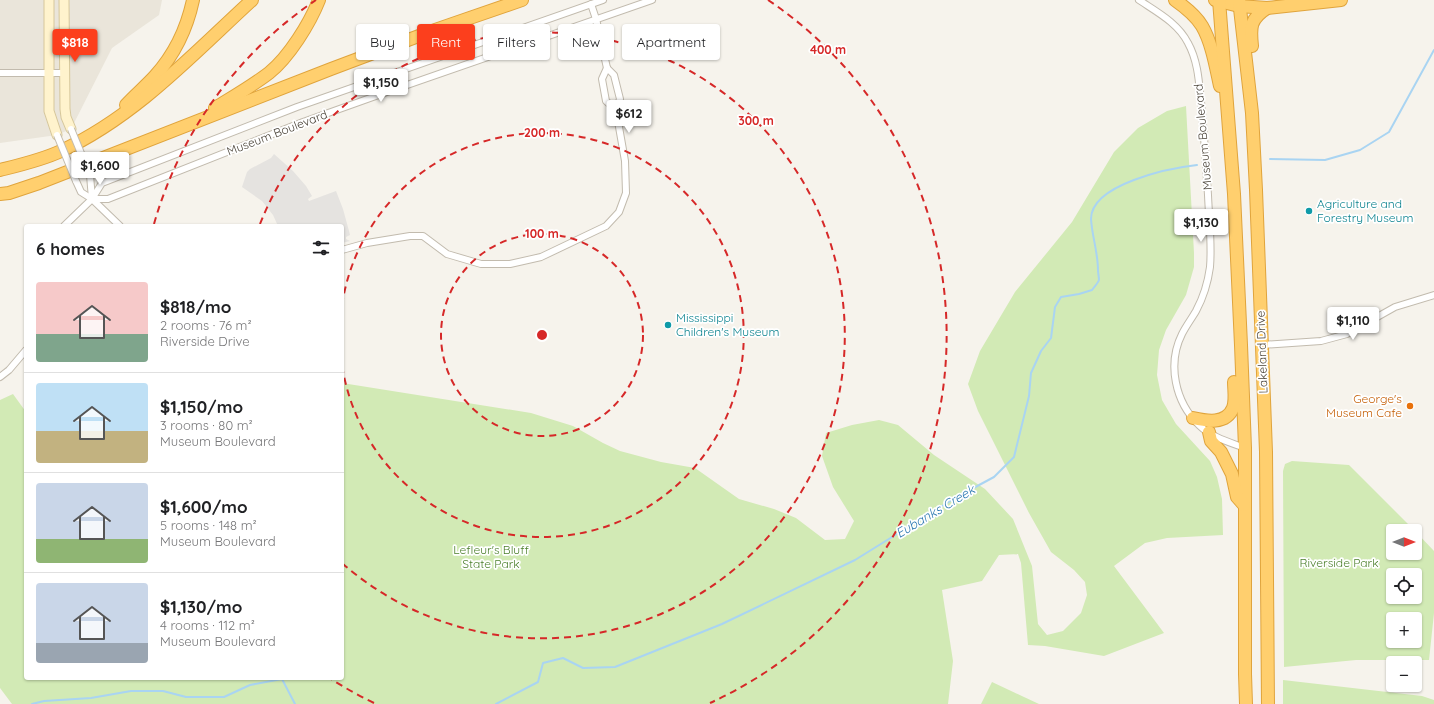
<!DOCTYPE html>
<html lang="en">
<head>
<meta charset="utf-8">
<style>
	:root { --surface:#fff; --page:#f2f2f2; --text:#202124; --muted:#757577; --line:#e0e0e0; --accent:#fc3f1d }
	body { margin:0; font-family:Quicksand,sans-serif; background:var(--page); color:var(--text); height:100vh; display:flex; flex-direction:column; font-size:15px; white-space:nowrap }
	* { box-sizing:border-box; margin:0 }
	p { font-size:13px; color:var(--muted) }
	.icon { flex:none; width:22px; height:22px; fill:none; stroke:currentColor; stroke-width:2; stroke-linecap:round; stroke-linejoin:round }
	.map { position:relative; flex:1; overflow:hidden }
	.sheet { position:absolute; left:24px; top:224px; width:320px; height:456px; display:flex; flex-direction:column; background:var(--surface); border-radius:4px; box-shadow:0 1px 3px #0004 }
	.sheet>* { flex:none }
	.top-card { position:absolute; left:356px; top:24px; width:380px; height:36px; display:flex; gap:8px }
	.needle { width:26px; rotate:90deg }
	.controls { position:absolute; left:1386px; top:524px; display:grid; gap:8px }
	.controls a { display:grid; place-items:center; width:36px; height:36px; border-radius:4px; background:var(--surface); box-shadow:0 1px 3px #0004; font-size:20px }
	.price { position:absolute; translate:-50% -34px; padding:0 9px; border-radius:4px; background:#fff; color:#222; font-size:13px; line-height:26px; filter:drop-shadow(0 1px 2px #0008) }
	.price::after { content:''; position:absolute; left:50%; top:24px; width:12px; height:9px; margin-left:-6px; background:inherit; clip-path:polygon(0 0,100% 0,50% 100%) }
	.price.current { background:var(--accent); color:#fff }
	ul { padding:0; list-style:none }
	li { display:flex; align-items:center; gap:12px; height:100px; padding:0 12px }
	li+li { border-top:1px solid var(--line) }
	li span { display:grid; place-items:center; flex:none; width:112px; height:80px; border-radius:4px; color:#555 }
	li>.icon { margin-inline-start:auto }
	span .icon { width:48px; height:48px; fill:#fffc; stroke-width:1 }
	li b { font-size:17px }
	h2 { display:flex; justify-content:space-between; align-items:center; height:48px; padding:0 12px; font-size:17px }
	.pill { padding:0 14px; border-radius:4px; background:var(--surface); box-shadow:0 1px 3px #0004; font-size:14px; line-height:36px }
	.pill.current { background:var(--accent); color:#fff }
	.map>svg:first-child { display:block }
</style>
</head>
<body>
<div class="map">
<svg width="1434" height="704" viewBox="0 0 1434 704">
	<rect width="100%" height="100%" fill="#f6f3ec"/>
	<!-- residential -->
	<polygon fill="#eae5da" points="0,0 162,0 159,15 112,48 71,129 57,135 0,143"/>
	<!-- green -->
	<g fill="#d2eab5" fill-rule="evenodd">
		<polygon points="1186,106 1194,253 1194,267 1186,295 1166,330 1159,350 1157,375 1162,400 1176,424 1210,461 1217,477 1222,499 1223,535 1167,538 1145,543 1114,566 1164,633 1104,656 1045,646 1028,645 1021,563 1018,554 999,555 982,581 942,590 953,661 948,704 12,704 0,688 0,400 13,394 26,412 26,678 342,678 342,383 531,413 573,426 603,443 620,451 661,462 695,468 739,499 774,509 796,518 825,540 845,539 854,521 833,487 822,456 826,433 852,425 879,420 898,425 934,455 985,489 1013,519 1032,566 1038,624 1047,635 1063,631 1081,613 1087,595 1085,582 1074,570 1051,552 1029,513 978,411 968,384 980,351 1015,292 1072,222 1114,152 1138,128 1167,111"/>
		<path d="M1292,461L1349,465L1415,531H1393V553H1415V531L1434,551V613L1429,660H1356L1284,667L1283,471L1285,464ZM1393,575H1415V597H1393ZM1393,619H1415V641H1393Z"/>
		<polygon points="1283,680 1422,696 1434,700 1434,704 1283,704"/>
		<polygon points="992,682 1039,704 981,704"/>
	</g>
	<!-- parking -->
	<polygon fill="#e5e3e0" points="274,154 293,171 306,186 312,196 308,199 309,201 336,191 343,209 349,231 350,235 346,237 346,239 350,241 342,243 342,226 278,226 273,215 262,201 242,187 247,172 250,169 271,158"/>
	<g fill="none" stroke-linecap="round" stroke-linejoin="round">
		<!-- stream -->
		<g stroke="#a9d4f2" stroke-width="2">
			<polyline points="1270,159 1325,160 1360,150 1389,132 1434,50"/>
			<polyline points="32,704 44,701 91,698 131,691 163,691 186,697 224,697 250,685 282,679 295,704"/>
			<path d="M496,704L538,682L543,663L563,658L583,668L615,667L722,624L855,560L955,498L994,477L1014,457L1029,396L1031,373L1041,351L1051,338L1055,307L1061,297L1079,294L1092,290C1094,287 1098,283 1099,280C1099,277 1098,273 1098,270C1098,253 1092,236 1091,219C1091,184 1170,168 1197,165"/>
		</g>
		<defs>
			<g id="street">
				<path d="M1139,0C1157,12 1178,23 1188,43C1198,61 1199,82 1201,102C1204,133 1206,164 1208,195C1209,219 1212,244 1210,267C1208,282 1203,298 1196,311C1192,318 1186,326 1182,334C1167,364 1175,402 1199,425C1211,437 1229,442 1245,448"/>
				<polyline points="607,68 602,79 606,101 616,110"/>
				<polyline points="0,73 64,73"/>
				<polyline points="90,175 92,199"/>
				<polyline points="76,181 81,192 92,199 120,226"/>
				<polyline points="92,199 108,199 303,122 387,92 652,0"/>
				<polyline points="64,226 92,199 102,183 297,107 603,0"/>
				<polyline points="342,250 367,243 410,236 423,236 447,254 481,264 510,264 541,257 606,226 619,212 626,193 625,161 616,110 620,99 614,75 607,68 596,19 591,4"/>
				<polyline points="1262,345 1321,341 1347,334 1395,307 1434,295"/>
				<polyline points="0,377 9,370 26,350"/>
			</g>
			<g id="secondary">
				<polyline points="49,0 49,111 57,135"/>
				<polyline points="64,0 65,109 66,117 71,129"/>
			</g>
			<g id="highway">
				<path d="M1175,0C1185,7 1196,16 1202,26C1212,43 1216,68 1220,86"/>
				<polyline points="1215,0 1239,6 1267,8 1341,0"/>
				<polyline points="1219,0 1234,194 1241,345 1245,448 1245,674 1246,704"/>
				<polyline points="1239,0 1252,113 1256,190 1266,452 1268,704"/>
				<path d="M1252,46C1250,27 1250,19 1267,8"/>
				<path d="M126,105C135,95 146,86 155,76C174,55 187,28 193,0"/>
				<path d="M215,108C233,97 252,86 269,73C289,57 310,23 319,0"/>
				<path d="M0,170C20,165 42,160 61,151C136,116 192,55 252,0"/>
				<polyline points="0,194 9,193 39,183 331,69 432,31 522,0"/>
				<path d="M1193,418C1206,421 1226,425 1233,408C1236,400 1234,390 1234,382"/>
				<polyline points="1209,432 1211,441 1221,452 1232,474 1237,497 1244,505"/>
			</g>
		</defs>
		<!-- street casing -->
		<use href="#street" stroke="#c2bbae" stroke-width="8"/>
		<!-- secondary casing -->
		<use href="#secondary" stroke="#d6c79b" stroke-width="11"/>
		<!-- highway casing -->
		<use href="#highway" stroke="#e0a43c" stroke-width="14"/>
		<!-- street -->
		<use href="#street" stroke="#fff" stroke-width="6"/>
		<!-- secondary -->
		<use href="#secondary" stroke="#fff3cd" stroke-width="9"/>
		<!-- highway -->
		<use href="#highway" stroke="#ffcf6e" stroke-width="12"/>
		<defs>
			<g id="street-bridge">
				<polyline points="71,129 90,175"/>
				<polyline points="57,135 76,181"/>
			</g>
		</defs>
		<!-- street-bridge casing -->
		<use href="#street-bridge" stroke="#c2bbae" stroke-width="8" stroke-linecap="butt"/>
		<!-- street-bridge -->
		<use href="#street-bridge" stroke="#fff" stroke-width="6"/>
	</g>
	<!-- distance rings -->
	<g fill="none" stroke="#d62828" stroke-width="2" stroke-dasharray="7 5">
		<circle cx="542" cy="335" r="101"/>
		<path d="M342 305A202 202 0 1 1 342 365"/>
		<path d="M260 224A303 303 0 1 1 343 564"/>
		<path d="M374 703A404 404 0 0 1 331 679M154 224A404 404 0 0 1 316 0M768 0A404 404 0 0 1 710 703"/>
	</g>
	<!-- markers -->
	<g fill="#0f9aa8" stroke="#fff" stroke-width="1.5">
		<circle cx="1309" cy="211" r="4"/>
		<circle cx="668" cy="325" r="4"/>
	</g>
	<circle fill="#e8710a" stroke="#fff" stroke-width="1.5" cx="1410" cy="406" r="4"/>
	<g text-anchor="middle" stroke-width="3.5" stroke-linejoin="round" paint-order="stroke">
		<!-- street labels -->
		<g font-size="12" fill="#4b4439" stroke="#fff">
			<text transform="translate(277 133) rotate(-21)" y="4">Museum Boulevard</text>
			<text transform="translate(1203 137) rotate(-95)" y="4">Museum Boulevard</text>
			<text transform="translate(1262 352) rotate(-92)" y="4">Lakeland Drive</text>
		</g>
		<!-- culture labels -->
		<g font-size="12" fill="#0d838f" stroke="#fff" text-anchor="start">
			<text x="1317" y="208">Agriculture and<tspan x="1317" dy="14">Forestry Museum</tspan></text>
			<text x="676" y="322">Mississippi<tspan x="676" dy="14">Children's Museum</tspan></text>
		</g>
		<!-- food labels -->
		<g font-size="12" fill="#c56008" stroke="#fff" text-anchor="end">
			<text x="1402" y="403">George's<tspan x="1402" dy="14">Museum Cafe</tspan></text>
		</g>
		<!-- park labels -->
		<g font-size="12" fill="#4a7f2a" stroke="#fff">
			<text x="491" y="554">Lefleur's Bluff<tspan x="491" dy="14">State Park</tspan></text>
			<text x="1339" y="567">Riverside Park</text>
		</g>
		<!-- water labels -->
		<g font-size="13" font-style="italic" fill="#2e7ab2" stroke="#fff">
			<text transform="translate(935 511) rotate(-31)" y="5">Eubanks Creek</text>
		</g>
	</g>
	<circle cx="542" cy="335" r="6" fill="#d62828" stroke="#fff" stroke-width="2"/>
	<g font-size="12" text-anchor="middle" font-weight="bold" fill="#d62828" stroke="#fff" stroke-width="3.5" stroke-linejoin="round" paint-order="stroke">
		<text x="828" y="54">400 m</text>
		<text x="756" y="125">300 m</text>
		<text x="542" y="137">200 m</text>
		<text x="542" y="238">100 m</text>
	</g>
</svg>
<div class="controls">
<a><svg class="needle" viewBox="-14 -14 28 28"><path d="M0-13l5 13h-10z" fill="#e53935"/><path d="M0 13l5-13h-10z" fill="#757577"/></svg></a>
<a><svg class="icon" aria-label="locate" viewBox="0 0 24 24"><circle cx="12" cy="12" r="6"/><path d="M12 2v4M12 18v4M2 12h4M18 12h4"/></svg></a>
<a>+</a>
<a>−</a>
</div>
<b class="price current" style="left:75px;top:63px">$818</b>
<b class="price" style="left:381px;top:103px">$1,150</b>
<b class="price" style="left:629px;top:134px">$612</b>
<b class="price" style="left:100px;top:186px">$1,600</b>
<b class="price" style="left:1201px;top:243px">$1,130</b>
<b class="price" style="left:1353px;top:341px">$1,110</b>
<div class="top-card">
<a class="pill">Buy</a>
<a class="pill current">Rent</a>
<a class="pill">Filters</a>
<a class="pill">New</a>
<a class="pill">Apartment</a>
</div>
<section class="sheet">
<h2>6 homes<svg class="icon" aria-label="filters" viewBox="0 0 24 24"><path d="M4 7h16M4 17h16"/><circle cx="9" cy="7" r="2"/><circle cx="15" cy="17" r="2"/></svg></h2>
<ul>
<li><span style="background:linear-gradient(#f6c9c9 65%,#7fa58c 0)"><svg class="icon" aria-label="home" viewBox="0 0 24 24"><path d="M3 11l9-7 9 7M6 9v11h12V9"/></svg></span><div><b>$818/mo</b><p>2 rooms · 76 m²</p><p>Riverside Drive</p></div></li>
<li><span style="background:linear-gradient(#bfe0f5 60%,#c2b280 0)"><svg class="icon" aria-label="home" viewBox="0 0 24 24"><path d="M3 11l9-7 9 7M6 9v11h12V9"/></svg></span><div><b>$1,150/mo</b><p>3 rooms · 80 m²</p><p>Museum Boulevard</p></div></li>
<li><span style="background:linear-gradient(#c9d6e8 70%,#8fb573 0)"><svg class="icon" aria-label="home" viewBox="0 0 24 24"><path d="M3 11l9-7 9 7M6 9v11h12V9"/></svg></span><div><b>$1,600/mo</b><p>5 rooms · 148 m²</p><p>Museum Boulevard</p></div></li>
<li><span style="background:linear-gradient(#c9d6e8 75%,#9aa5b1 0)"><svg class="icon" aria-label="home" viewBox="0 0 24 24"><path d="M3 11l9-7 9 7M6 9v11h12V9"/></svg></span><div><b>$1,130/mo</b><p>4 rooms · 112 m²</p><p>Museum Boulevard</p></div></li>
</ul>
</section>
</div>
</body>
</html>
